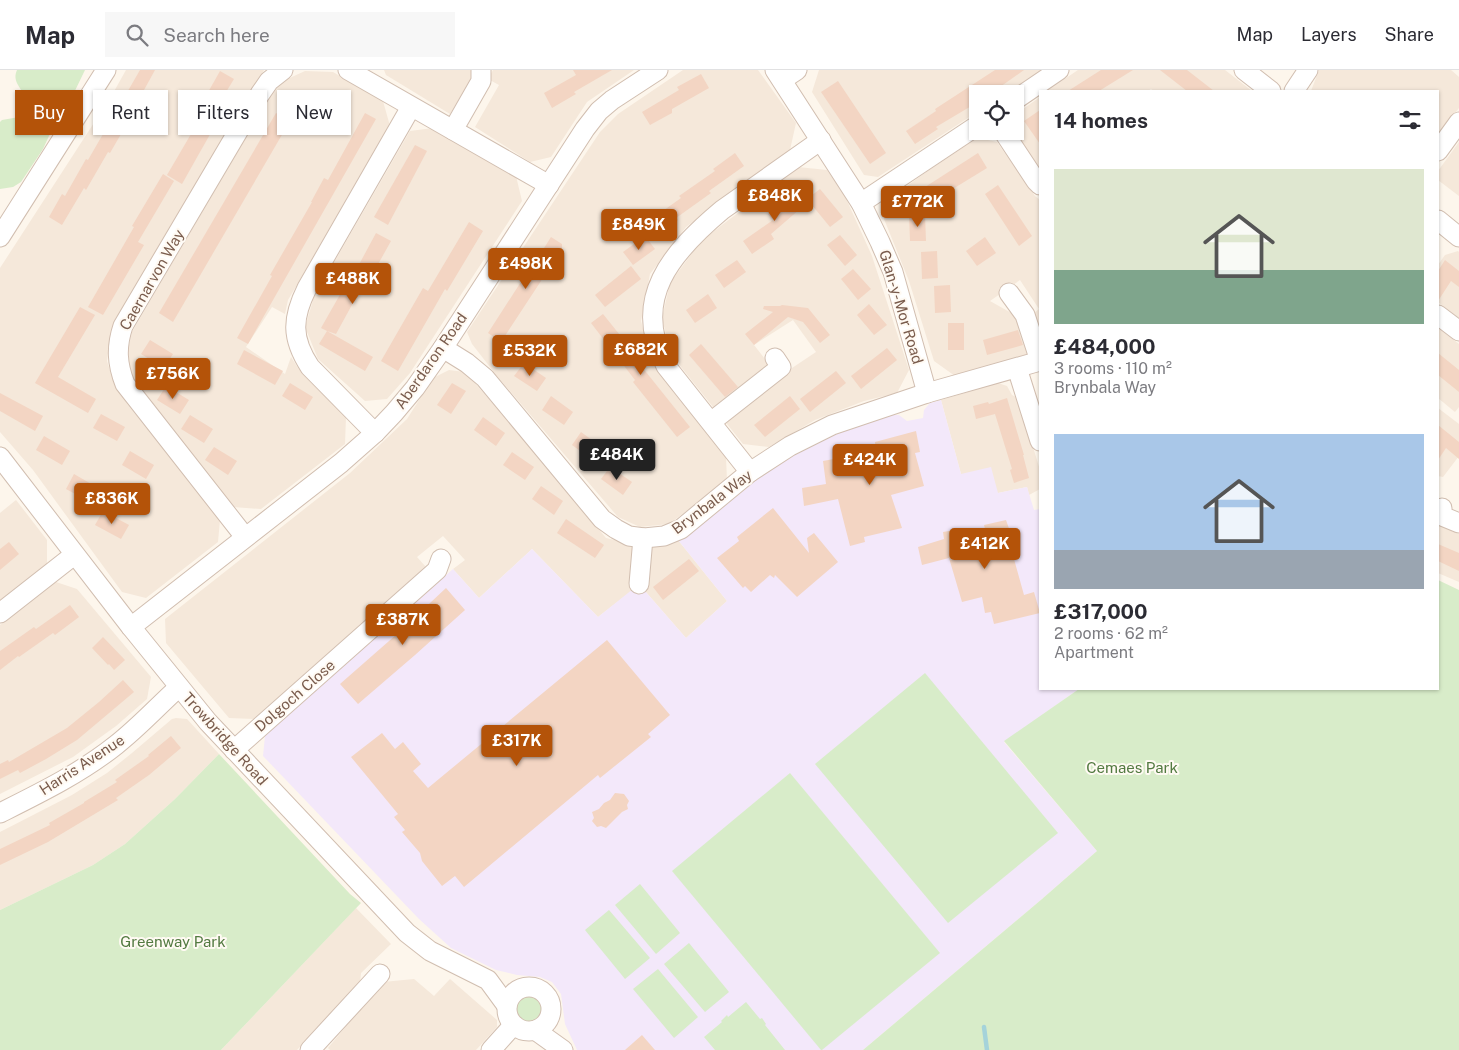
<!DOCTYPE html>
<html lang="en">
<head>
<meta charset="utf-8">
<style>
	:root { --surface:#fff; --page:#f7f7f7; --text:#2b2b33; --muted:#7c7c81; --line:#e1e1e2; --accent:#b45309 }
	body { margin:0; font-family:"Public Sans",sans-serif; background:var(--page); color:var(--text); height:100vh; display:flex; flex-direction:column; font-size:19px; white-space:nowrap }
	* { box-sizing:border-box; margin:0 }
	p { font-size:16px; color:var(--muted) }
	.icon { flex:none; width:28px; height:28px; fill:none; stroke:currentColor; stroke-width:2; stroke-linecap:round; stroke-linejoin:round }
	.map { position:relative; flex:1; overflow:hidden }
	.drawer { position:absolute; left:1039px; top:20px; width:400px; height:600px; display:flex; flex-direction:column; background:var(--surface); border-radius:0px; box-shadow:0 1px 4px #0004 }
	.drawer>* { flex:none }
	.hud { position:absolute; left:15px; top:20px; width:475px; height:45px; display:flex; gap:10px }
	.fabs { position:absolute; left:969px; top:15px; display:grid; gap:10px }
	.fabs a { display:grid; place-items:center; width:55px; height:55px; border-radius:0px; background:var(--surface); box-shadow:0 1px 4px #0004; font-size:25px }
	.price { position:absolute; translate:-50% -42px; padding:0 11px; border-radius:5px; background:var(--accent); color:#fff; font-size:16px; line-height:32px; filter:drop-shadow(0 1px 2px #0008) }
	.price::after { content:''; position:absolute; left:50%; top:30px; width:15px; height:11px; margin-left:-8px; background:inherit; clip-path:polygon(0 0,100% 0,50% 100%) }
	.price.on { background:#222; color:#fff }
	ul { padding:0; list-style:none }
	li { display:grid; align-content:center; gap:10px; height:265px; padding:0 15px }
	li span { display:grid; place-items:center; height:155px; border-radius:0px; color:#555 }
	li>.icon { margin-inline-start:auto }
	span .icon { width:90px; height:90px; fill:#fffc; stroke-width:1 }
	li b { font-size:21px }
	h2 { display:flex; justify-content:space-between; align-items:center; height:60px; padding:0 15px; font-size:21px }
	.tag { padding:0 18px; border-radius:0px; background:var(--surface); box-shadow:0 1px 4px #0004; font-size:18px; line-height:45px }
	.tag.on { background:var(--accent); color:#fff }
	header { display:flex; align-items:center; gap:30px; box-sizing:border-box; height:70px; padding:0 25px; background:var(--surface); border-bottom:1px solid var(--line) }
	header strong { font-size:24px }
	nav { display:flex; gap:28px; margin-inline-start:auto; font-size:18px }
	.search { width:350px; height:45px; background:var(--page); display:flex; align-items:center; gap:12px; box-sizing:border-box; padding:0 18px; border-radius:0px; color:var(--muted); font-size:19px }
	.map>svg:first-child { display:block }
</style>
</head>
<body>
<header>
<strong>Map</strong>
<div class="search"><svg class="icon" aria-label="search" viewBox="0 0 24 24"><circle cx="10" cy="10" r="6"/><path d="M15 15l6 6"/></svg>Search here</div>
<nav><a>Map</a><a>Layers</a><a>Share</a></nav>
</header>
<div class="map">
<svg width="1459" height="980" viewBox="0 0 1459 980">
	<rect width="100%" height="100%" fill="#fdf6ec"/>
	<!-- residential -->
	<g fill="#f5e8da">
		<polygon points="126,0 264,0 121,241 110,266 107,291 114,313 128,335 220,450 218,472 146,528 122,522 33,400 0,362 0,198 112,25"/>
		<polygon points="384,0 470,0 475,3 450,44 386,5"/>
		<polygon points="493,0 634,0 587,32 551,87 530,92 475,57 499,15 488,9"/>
		<polygon points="683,0 758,0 796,53 790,80 686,157 650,204 641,251 652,294 726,387 727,411 669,454 640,457 618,447 497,306 472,274 467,262 600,62 618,44"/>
		<polygon points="819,0 1042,0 1006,24 978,24 977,42 878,107 864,105 812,22"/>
		<polygon points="1078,0 1225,0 1252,21 1154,21 1151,19 1148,21 1047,21"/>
		<polygon points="1319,0 1451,0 1459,7 1459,38 1438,65 1438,21 1311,21"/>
		<polygon points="305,1 333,2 383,31 390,56 288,230 285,244 272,237 246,277 285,304 291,287 298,298 346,347 345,374 261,439 233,437 130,304 128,280 132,262 267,31 283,11"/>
		<polygon points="1040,27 1040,99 1017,65 1023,39"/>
		<polygon points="433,58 516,106 522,131 410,303 387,329 365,331 318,289 305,257 314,227 410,61"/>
		<polygon points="974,67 997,72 1035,126 1040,130 1040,278 1030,246 1039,239 1020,210 990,231 1020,248 1031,284 955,306 934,291 909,211 884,149 892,127"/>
		<polygon points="1459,72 1459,126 1438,110 1438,101"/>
		<polygon points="798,97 827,100 844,124 872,186 909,300 897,323 864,331 815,350 769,377 743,374 723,349 774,310 816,282 793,250 754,275 768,293 763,305 717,342 681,297 669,277 662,248 670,213 701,171"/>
		<polygon points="1458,181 1459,182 1459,248 1438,232 1438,195 1445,185"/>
		<polygon points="1438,258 1459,274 1459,337 1455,342 1438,328"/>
		<polygon points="449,300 465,302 513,356 606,468 635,475 659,477 678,470 727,531 686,568 645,521 633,520 598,547 532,479 479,528 453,499 465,490 443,466 417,487 426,497 254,649 229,648 166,573 165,549 350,403 407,349 433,308"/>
		<polygon points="998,313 1007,316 1012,325 1018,328 1040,400 1040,419 1029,425 1027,417 998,423 961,404 941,330"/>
		<polygon points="1438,338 1459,354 1459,386 1443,407 1438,406 1438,408"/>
		<polygon points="16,430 47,470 47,495 0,532 0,443"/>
		<polygon points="1438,455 1459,464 1459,512 1438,503"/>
		<polygon points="53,511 77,519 151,607 147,629 116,656 73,687 0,724 0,555"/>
		<polygon points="176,648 187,649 219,684 175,729 125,774 93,795 0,840 0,762 72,725 107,703 132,683 172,649"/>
		<polygon points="356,838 391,874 361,903 360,913 297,980 221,980"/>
		<polygon points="414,909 434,926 450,909 497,950 497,957 476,980 330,980 328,978 383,912"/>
	</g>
	<!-- education -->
	<polygon fill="#f3e8fa" points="941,330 961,404 991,397 998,423 1027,417 1034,440 1040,439 1040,619 1079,619 1004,672 1097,781 1042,829 863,980 577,980 565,954 561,924 552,912 540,907 517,905 496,900 451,878 419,849 263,686 265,666 453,499 479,528 532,479 598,547 633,519 645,521 686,568 727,531 678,470 704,453 764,404 805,378 833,365 889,345 899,345 907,351 923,348 924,340 930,333"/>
	<!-- green -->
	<g fill="#d8ecc9">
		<path d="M17,0H85L71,29L54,55L43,79L21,112L13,117L0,119V52L2,50L19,47C20,44 24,39 25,36C29,21 10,15 17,0Z"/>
		<polygon points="1438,510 1459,520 1459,980 863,980 1042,829 1097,781 1004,671 1079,619 1438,619"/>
		<polygon points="925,603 1058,763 948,853 815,694"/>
		<polygon points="219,684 350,824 361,833 221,980 0,980 0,840 93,795 125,774 175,729"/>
		<polygon points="790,703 940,883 822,980 821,980 672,801"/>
		<polygon points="640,814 680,863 656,884 615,835"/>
		<polygon points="609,840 650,888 625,909 585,860"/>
		<polygon points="689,873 729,922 705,942 664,894"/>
		<polygon points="658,899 698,947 674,968 633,919"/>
		<circle cx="529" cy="939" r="14"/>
		<polygon points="746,932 760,949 762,948 766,954 765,955 785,980 715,980 704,967 722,952 721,951 727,945 728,947"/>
	</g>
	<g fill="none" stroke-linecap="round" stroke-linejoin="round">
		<!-- stream -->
		<polyline stroke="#a5d3da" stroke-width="4.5" points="984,957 987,980"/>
	</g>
	<!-- building -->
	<g fill="#f3d5c3">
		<polygon points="140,0 155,0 144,20 146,21 110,83 108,82 86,120 84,118 62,155 49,147 62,124 65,126 86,89 88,90"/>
		<polygon points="573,0 612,0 574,22 576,24 552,38 544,23 576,5"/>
		<polygon points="995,0 1024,0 990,24 978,24 978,32 936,57 938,59 915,74 906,61 936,41 935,39"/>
		<polygon points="1101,0 1133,0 1099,21 1068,21"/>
		<polygon points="1160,0 1187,0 1214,21 1187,21"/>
		<polygon points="220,1 234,9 220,32 207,24"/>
		<polygon points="701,4 709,18 672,39 672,43 650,55 642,42 679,20 677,17"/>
		<polygon points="838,11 886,83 870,94 821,22"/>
		<polygon points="300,20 327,21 327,37 300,36"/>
		<polygon points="208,35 222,43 182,114 167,105"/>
		<polygon points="1040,40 1040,74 1024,51"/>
		<polygon points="276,43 290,51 173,252 159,243"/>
		<polygon points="365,43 376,49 248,274 237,268 272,206 270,205 312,132 311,132 324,108 328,110"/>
		<polygon points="415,75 427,81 388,155 374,147"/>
		<polygon points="735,83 744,96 709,121 711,123 676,148 678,150 656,166 646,153 681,128 679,126 715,101 713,99"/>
		<polygon points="978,83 987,98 930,133 922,119"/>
		<polygon points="163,104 174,111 138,172 144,175 103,245 88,237 134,157 132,156"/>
		<polygon points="998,115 1032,166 1019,176 985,124"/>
		<polygon points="820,119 843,147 830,157 807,129"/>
		<polygon points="796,120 807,133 771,164 774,169 752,184 743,171 773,150 768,144"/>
		<polygon points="909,144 925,144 926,171 910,171"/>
		<polygon points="469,152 483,161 447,221 445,219 398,301 381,291 423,218 428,221"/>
		<polygon points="376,163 391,171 362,223 359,222 336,264 327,261 373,287 365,301 319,274 327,261 321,258 346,214 348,215"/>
		<polygon points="840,165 857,185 845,196 827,175"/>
		<polygon points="645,166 655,179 633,195 623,182"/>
		<polygon points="551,167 562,174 562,179 501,272 488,263 526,204 527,205"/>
		<polygon points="985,167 996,183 977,196 966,181"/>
		<polygon points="937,181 938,208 922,209 921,182"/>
		<polygon points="737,190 746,202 724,218 715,205"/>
		<polygon points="1445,190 1459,201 1459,217 1451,211 1438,231 1438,201"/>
		<polygon points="631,196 641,209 605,237 595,225"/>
		<polygon points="853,199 871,219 858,230 841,209"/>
		<polygon points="950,215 951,242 935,243 934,216"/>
		<polygon points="708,224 717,238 695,253 686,240"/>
		<polygon points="869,234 887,255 874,265 857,245"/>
		<polygon points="782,235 808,238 830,265 820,273 803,252 788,247 754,275 745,264 773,242 763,239 764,236 780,236"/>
		<polygon points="80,237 95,245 58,307 96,329 88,343 35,313"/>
		<polygon points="603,244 640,290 638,292 690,357 677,367 633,312 635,310 591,253"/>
		<rect x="948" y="253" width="16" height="27"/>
		<polygon points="1018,260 1023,275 987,285 983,270"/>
		<polygon points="150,270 173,284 164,298 141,284"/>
		<polygon points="701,274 738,317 725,327 689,285"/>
		<polygon points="887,278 897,290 861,319 851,306"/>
		<polygon points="244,280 283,301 275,315 237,294"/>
		<polygon points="1438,283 1459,300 1459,322 1438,305"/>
		<polygon points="524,293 546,308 537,321 514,306"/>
		<polygon points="836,301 846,313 810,342 800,329"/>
		<polygon points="290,313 313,327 305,340 282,326"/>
		<polygon points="452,313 466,321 451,344 437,335"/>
		<polygon points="166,316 189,330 180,344 157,330"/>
		<polygon points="0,323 43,346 35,361 0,341"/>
		<polygon points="551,326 573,342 564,355 542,340"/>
		<polygon points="790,326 800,339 765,367 754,355"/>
		<polygon points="1007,328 1024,385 1023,385 1029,408 1014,413 1010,400 1012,399 995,344 976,349 973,336 988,332 989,334"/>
		<polygon points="101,344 125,357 117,371 93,358"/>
		<polygon points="190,345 213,359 204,373 181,359"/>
		<polygon points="483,347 505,363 496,376 474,360"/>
		<polygon points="1438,355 1459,372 1459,389 1446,378 1438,390"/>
		<polygon points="916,361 920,382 915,383 924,416 891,425 902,458 864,467 865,472 850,476 838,429 804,436 802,418 826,414 823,391 876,381 875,372"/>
		<polygon points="581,362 603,378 594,391 572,375"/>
		<polygon points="44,366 70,381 62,395 36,380"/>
		<polygon points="214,377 237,391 228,405 205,390"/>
		<polygon points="130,381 154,395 146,409 122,395"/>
		<polygon points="512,382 534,397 525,410 503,395"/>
		<polygon points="610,397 632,412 623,425 601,409"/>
		<polygon points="74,404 100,419 92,433 66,419"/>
		<polygon points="541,416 563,431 554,445 532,429"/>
		<polygon points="773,438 809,483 807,468 814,463 838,492 797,527 775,505 774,508 770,505 751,522 745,516 743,518 717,488 739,471 737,467"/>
		<polygon points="103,441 129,455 121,469 95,455"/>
		<polygon points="566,449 604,475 595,488 557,463"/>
		<polygon points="1006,450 1019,487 1014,489 1024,525 1034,522 1040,543 994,554 991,542 985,543 982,527 962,532 949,488 922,495 918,477 944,469 943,462 954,460 956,465 964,463 965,466 986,463 984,455"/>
		<polygon points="9,472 19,484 0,500 0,479"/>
		<polygon points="1438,474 1459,483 1459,501 1438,491"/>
		<polygon points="689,489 699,501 663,530 653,517"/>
		<polygon points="446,518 465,540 415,585 358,634 340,614 397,564"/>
		<polygon points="70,535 79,547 55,565 53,563 19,587 18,586 0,600 0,581 34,557 36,559"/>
		<polygon points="103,567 125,590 114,600 109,594 108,595 92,578"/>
		<polygon points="607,570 670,645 648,664 651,667 600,708 598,705 464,817 455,806 442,816 422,791 420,783 402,762 405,760 394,747 398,744 351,687 382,663 395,679 403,672 421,694 413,701 428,718"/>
		<polygon points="123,610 134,622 77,670 46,689 20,703 18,700 0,709 0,694 8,690 9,692 67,658 99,632"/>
		<polygon points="171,666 181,678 149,705 116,728 118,730 48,772 0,795 0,779 50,755 49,753 84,733 84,732 117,712 115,710 149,686 148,685"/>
		<polygon points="615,723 624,724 629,731 627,735 628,739 622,742 606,758 601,756 597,757 592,751 594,748 592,742 599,739 604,733 610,730"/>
		<polygon points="642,965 655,980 625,980"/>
	</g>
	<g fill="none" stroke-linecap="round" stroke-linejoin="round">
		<defs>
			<g id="minor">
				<polyline points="348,0 549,115"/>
				<polyline points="775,0 861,133 880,172 893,202 927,323"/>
				<polyline points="1244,0 1271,21"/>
				<polyline points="782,10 797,0"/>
				<polyline points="1294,21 1308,0"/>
				<polyline points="1015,30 1059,0"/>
				<polyline points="453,60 481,11 481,0"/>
				<polyline points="1003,61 1036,111 1040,115"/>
				<polyline points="1438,81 1459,52"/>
				<polyline points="861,133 978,55"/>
				<polyline points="1438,150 1459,167"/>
				<polyline points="0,167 106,0"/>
				<polyline points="1009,223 1025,245 1040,291"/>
				<polyline points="1438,245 1459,261"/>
				<polyline points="443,278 467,293 485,308 602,449 616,459 629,466 644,468 664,466 681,459 750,402 790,376 832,355 927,323 1040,291"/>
				<polyline points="1017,298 1040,371"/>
				<polyline points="711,352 781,297 775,288"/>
				<path d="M375,363L310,297C291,268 292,248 307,218L411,37"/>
				<polyline points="0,387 131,557 208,652 407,863 430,881 488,910 507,936"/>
				<path d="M750,402L666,296C630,229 672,182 722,140L821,70"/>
				<polyline points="1442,438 1442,446 1459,453"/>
				<path d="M245,467L125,314C117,294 116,277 123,256L260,24L269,11L283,0"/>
				<polyline points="639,514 643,468"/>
				<polyline points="0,543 74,485"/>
				<polyline points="131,557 341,393 375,363 394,343 415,318 443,278 585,59 599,41 612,30 658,0"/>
				<polyline points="234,680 437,500 441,489"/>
				<path d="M0,743C40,723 81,703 116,675C139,657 158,636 179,617"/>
				<circle cx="529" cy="939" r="22"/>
				<polyline points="535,960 563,980"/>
				<polyline points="310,980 380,904"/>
				<polyline points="491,980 509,960 515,956"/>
			</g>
		</defs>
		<!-- minor casing -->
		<use href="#minor" stroke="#d1beb0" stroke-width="21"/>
		<!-- minor -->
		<use href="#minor" stroke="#fff" stroke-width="19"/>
	</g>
	<g text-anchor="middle" stroke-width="4" stroke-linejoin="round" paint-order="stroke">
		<!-- street labels -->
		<g font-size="15" fill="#7a5c4d" stroke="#fffaf3">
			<text transform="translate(152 210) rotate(-60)" y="5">Caernarvon Way</text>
			<text transform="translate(901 237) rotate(73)" y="5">Glan-y-Mor Road</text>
			<text transform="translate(431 291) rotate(-55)" y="5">Aberdaron Road</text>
			<text transform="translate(712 432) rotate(-37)" y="5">Brynbala Way</text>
			<text transform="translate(295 626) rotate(-41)" y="5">Dolgoch Close</text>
			<text transform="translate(225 669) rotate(48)" y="5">Trowbridge Road</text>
			<text transform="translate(82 695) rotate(-33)" y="5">Harris Avenue</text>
		</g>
		<!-- park labels -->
		<g font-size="15" fill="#537a41" stroke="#fffaf3">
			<text x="1132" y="703">Cemaes Park</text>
			<text x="173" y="877">Greenway Park</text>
		</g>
	</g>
</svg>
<div class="fabs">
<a><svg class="icon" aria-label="locate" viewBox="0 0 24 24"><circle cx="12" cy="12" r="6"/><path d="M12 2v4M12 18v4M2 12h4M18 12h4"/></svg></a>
</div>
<b class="price" style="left:775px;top:152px">£848K</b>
<b class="price" style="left:918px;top:158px">£772K</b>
<b class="price" style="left:639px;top:181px">£849K</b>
<b class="price" style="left:526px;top:220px">£498K</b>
<b class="price" style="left:353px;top:235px">£488K</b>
<b class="price" style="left:641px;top:306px">£682K</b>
<b class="price" style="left:530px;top:307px">£532K</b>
<b class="price" style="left:173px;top:330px">£756K</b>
<b class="price on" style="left:617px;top:411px">£484K</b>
<b class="price" style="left:870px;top:416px">£424K</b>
<b class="price" style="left:112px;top:455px">£836K</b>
<b class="price" style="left:985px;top:500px">£412K</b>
<b class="price" style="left:403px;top:576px">£387K</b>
<b class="price" style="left:517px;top:697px">£317K</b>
<div class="hud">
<a class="tag on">Buy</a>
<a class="tag">Rent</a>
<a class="tag">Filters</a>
<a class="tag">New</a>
</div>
<section class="drawer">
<h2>14 homes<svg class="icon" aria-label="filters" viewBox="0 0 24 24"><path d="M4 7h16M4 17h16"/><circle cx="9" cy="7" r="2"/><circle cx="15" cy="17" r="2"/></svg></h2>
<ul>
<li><span style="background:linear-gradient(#dfe7d0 65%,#7fa58c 0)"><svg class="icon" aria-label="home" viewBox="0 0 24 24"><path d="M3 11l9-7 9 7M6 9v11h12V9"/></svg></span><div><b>£484,000</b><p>3 rooms · 110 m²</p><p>Brynbala Way</p></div></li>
<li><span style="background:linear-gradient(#a9c7e8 75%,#9aa5b1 0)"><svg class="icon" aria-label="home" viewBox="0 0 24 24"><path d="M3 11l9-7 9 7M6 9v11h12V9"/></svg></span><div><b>£317,000</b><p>2 rooms · 62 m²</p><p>Apartment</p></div></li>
</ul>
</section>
</div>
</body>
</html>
